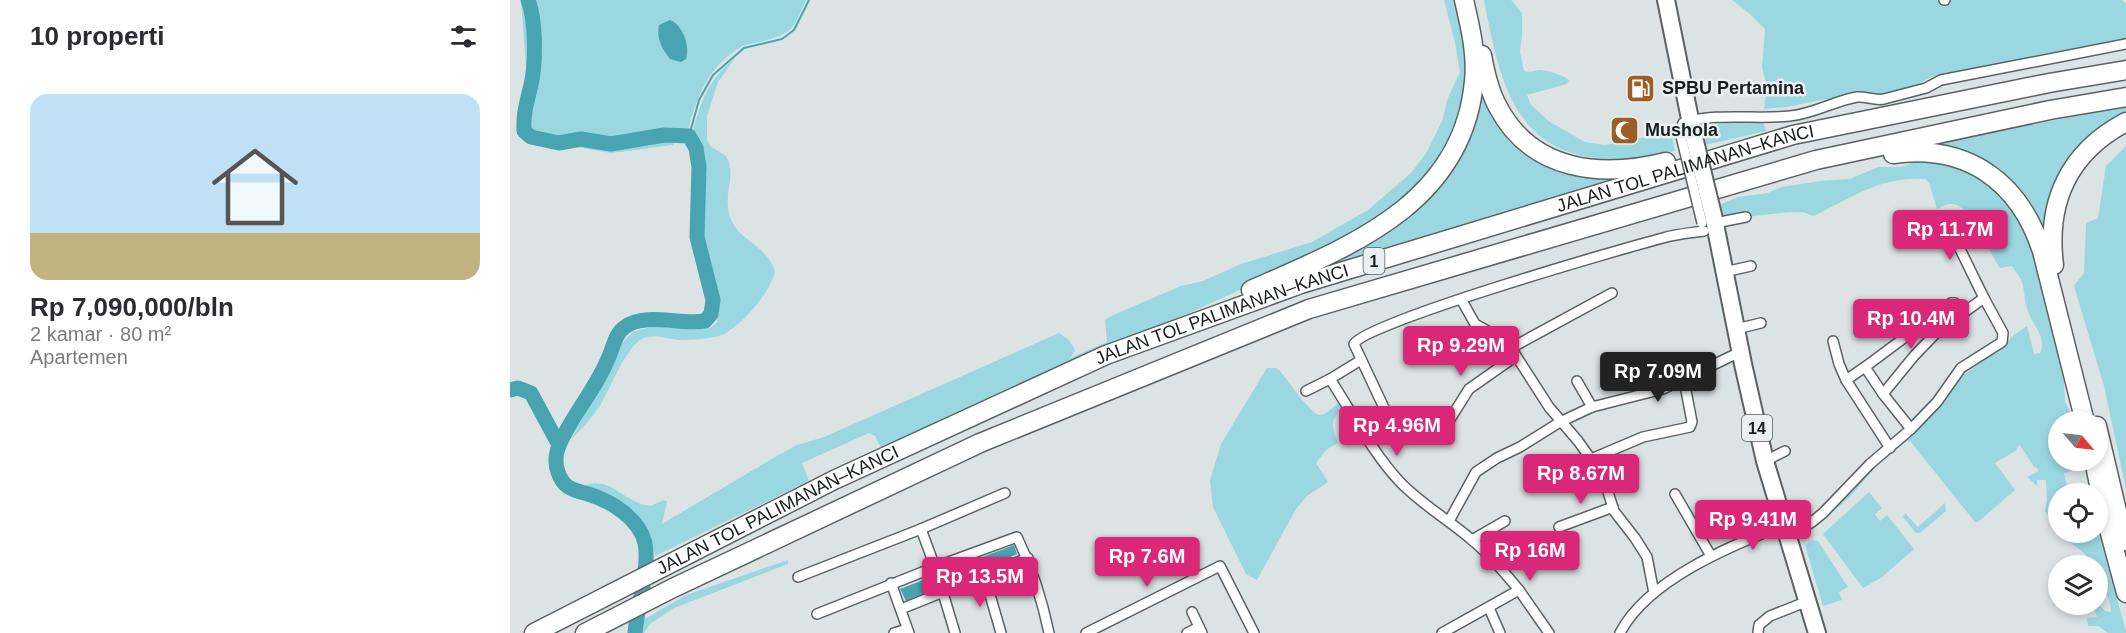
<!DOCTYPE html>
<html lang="id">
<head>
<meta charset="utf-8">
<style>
	:root { --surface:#fff; --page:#f7f7f7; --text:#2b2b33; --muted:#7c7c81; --accent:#db2777 }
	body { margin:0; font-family:Helvetica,sans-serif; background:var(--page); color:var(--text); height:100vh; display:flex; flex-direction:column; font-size:22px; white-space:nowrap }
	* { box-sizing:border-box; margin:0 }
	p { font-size:20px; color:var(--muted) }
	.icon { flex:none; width:33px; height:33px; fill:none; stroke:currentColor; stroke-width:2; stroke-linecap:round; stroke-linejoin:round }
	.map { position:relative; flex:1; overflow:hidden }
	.sheet { display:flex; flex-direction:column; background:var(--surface); width:510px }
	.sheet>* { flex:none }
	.needle { width:39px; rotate:118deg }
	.tools { position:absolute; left:1538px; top:411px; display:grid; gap:12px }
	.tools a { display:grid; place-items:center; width:60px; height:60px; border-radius:50%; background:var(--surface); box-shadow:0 3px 9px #0003; font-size:30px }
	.price { position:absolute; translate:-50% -51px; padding:0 14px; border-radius:6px; background:var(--accent); color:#fff; font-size:20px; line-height:39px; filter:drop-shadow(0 2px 3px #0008) }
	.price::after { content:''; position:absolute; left:50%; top:36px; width:18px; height:14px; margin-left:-9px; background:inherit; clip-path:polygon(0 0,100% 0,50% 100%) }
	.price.selected { background:#222; color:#fff }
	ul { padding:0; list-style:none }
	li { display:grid; align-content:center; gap:12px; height:318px; padding:0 30px }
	li span { display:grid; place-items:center; height:186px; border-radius:18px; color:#555 }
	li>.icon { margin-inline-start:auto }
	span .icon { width:108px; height:108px; fill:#fffc; stroke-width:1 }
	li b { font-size:26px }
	h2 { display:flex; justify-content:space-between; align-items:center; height:72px; padding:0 30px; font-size:26px }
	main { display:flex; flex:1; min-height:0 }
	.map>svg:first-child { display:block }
</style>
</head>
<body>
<main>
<section class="sheet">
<h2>10 properti<svg class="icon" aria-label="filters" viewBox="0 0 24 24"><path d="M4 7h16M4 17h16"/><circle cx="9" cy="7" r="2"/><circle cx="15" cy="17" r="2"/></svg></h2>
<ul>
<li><span style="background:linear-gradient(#bfe0f5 75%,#c2b280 0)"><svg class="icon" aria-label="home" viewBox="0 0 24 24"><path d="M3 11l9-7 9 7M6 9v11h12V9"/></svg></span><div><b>Rp 7,090,000/bln</b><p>2 kamar · 80 m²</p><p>Apartemen</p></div></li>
</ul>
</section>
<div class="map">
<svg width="1616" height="633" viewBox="0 0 1616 633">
	<rect width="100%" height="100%" fill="#dce3e4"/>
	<!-- green -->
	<g fill="#9bd7e1">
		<path d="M11,0H296C284,27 283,34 253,41C246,43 237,44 231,47C198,66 187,96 178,130L167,133L163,145L101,153L13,138L17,81Z"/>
		<path d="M934,0H946L954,26L957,84L941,145L897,201L797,259L647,328L371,448L365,436L359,433L292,463L299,481L145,556C144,550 143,543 141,538C131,510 96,495 70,487C100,473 112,502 140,506L154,500L157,502L152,524L265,457L287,445L314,437L549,333C557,338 562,342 565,351L560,358L597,342L595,320L601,316L671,286L693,281L731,264L802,242L858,210L901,173L917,152L933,119L937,100L950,72L945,43Z"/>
		<path d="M974,0H1001L1012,13V35L1010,52L1014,71C1021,73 1022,71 1029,70C1037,70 1053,75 1059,80L1057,84L1017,95L1021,105L1040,122L1075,142L1095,145L1161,132L1165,151C1142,156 1119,161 1096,159C1002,154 989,76 974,0Z"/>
		<polygon points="1222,0 1428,0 1432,6 1441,0 1612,0 1616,3 1616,39 1599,41 1589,46 1421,77 1397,90 1366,96 1352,92 1320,100 1316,99 1277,107 1254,109 1257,87 1252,67 1255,29 1240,14"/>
		<path d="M225,58L208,82L197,116V139L200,146L216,156C229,177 208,198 224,225C234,242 256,246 265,271C261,292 233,324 214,334C203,339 180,340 168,340C156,339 144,333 132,339C116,347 101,387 91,404C83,417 72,429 61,439L100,369L112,343L123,332L144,326L193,329L200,328L207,323L208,306L197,271L192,237L190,188L192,159L189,146L182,135C191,101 197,81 225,58Z"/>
		<polygon points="968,64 1006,141 1102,175 1103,180 777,281 920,192"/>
		<polygon points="1616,106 1616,116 1585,137 1538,243 1516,201 1415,146"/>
		<polygon points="1225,122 1253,122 1256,131 1195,145 1190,126"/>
		<polygon points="1616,146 1616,489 1594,386 1564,286 1574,273 1576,223 1588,218 1596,166"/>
		<path d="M1428,160H1436L1477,181L1517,224L1553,368L1555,402L1564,421L1548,422V460L1576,461L1569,469L1554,473L1558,491L1578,487L1582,489V493L1548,494V532L1535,511L1537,500L1536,480H1527V486L1517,477L1529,471L1526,467L1525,468L1510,445L1507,448V450L1485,463L1505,490L1468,522H1465L1401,442L1397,441L1368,464L1339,498L1298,533L1296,530L1354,475L1423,414L1447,380L1473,360L1489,351L1504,335L1517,326L1524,354L1530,353C1537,338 1524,326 1519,314C1514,303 1515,291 1512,282C1510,277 1505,271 1502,266L1490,268C1479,255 1462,202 1440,204C1436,204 1431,207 1427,209L1419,183L1415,179C1372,176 1342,197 1304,216C1299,215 1296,212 1291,212C1265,212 1239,217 1213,221L1209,205L1228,197L1258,193L1272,187L1310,181L1340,179L1368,167H1391L1405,162Z"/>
		<path d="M757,368H766L770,371C777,379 801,414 809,415C815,416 824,406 829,402L830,411C819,421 823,431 828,443L816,450L806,463L818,482L797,496L786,509L747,580L736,574L703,507L700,480L711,444Z"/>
		<polygon points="1359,492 1372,508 1365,514 1370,521 1377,515 1404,549 1372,577 1353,588 1313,534"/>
		<polygon points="1435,503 1436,511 1410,533 1406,533 1393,517 1395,513 1408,527"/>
		<path d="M1587,528L1616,631V633H1598L1588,626H1578L1577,618L1587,617L1583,607L1584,605L1589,604L1595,611L1601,612C1601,595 1587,581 1587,566L1583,565L1574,553L1548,533L1587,532Z"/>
		<polygon points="1303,540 1308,541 1338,587 1329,592 1332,600 1313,606 1295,545"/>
		<polygon points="278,560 278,564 164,608 140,624 134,633 129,633 130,625 133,620 176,595"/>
	</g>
	<!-- water -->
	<g fill="#49a4b2">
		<path d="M160,20C173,25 180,46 176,59L171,62L160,59C152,49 146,38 149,25Z"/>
		<polygon points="504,545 507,554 396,601 390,589"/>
	</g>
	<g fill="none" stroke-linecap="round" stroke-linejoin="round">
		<!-- stream -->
		<polyline stroke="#49a4b2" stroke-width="2" points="179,136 189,100 203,75 234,48 272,39 284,30 299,0"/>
		<!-- river -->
		<g stroke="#49a4b2" stroke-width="15">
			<path d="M18,0C26,20 26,63 21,85C17,102 13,113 14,131L21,137L49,143L71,139L101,144L154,135L179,136L186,148L189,167L187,237L203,300L201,314L195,321C171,325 135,312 115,327C106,333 104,344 100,354C88,386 65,411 51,441C46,451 44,461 48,472C53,488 63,490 78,494C101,501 129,518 135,543C140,567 127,607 125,633"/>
			<polyline points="0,390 8,388 21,393 49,445"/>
		</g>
		<defs>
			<g id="minor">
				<polyline points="1434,0 1435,0"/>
				<path d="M1170,132L1173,123C1208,112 1245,120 1280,116C1303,114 1324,101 1347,97C1356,96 1364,101 1374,99L1416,88L1431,80L1616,44"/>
				<polyline points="1205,223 1236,217"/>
				<polyline points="1464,233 1452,241 1449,247 1474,298"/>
				<polyline points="1214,272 1241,266"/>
				<polyline points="951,299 965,324 990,338 1001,348 1039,407 1068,441 1093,476 1104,511 1125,538 1137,557 1144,593"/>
				<polyline points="1226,329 1251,323"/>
				<polyline points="1323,341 1329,364 1336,380 1380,448"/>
				<polyline points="1001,348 1102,293"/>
				<polyline points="1134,369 1142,391"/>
				<polyline points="820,379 851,360"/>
				<polyline points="1336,380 1355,367"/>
				<polyline points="1067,381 1082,407"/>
				<path d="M796,391L820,379C843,414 862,452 890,482C911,504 939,520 962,540C980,555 994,572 1009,590"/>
				<polyline points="1373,394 1355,367 1441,303 1445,303 1454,314"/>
				<path d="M876,412L844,344C854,323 1114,248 1153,238C1166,234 1180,233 1194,231"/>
				<polyline points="932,432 959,389 1006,356"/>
				<polyline points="1081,459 1133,437 1180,427 1182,422 1174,380"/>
				<polyline points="1255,461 1275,451"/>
				<polyline points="1165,494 1201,556"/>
				<polyline points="939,521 966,472 987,458 1010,447 1050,422 1082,407 1153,389 1230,352"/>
				<polyline points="1049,527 1103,507"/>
				<polyline points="411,529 495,493"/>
				<polyline points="1278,537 1302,522 1313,513 1360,464 1401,429 1427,402 1451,368 1492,342 1493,333 1474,298 1428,331 1404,356 1373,394 1401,429"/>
				<polyline points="962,540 995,521"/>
				<polyline points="474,574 491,633"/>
				<path d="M288,577L411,529L425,567L507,537C522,568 532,599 539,633"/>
				<polyline points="381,583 399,633"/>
				<polyline points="433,593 445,633"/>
				<polyline points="979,608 990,633"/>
				<polyline points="391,609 518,558"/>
				<polyline points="682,612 692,633"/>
				<polyline points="307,614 425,567"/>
				<polyline points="384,633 397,629"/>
				<polyline points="576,633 710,566 744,633"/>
				<polyline points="677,633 689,627"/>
				<polyline points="932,633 1009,590 1039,633"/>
				<path d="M1110,633C1137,580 1222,545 1274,525"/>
				<polyline points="1248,633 1249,625 1260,616 1298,601"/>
			</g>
			<g id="trunk">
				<polyline points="1156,0 1182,129"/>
				<polyline points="1204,219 1233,364 1255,461 1307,633"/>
			</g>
			<g id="motorway">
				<path d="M972,55C975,72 979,91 988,107C1022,172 1092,178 1156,162"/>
				<path d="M1383,154C1457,144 1509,181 1532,251L1575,422"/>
				<path d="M1544,265C1536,202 1559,152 1616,122"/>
				<path d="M741,290C838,247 953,205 964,81C967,54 960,26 954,0"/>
				<polyline points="1587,426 1614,541"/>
				<polyline points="1584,460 1595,515 1616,593"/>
				<path id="s1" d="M24,633L324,480L596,355L791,284L1283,135L1539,83L1616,70"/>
				<polyline points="75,633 163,588 470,443 799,309 1306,160 1540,110 1616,97"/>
			</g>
		</defs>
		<!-- minor casing -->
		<use href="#minor" stroke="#5c6263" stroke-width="12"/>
		<!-- trunk casing -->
		<use href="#trunk" stroke="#5c6263" stroke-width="20"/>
		<!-- motorway casing -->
		<use href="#motorway" stroke="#5c6263" stroke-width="21"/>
		<!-- minor -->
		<use href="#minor" stroke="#fff" stroke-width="9"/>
		<!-- trunk -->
		<use href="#trunk" stroke="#fff" stroke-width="16"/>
		<!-- motorway -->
		<use href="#motorway" stroke="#fff" stroke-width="18"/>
		<defs>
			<polyline id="minor-bridge" points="1170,132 1192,223"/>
			<polyline id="trunk-bridge" points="1182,129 1204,219"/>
		</defs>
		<!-- minor-bridge casing -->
		<use href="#minor-bridge" stroke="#5c6263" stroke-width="12" stroke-linecap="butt"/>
		<!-- trunk-bridge casing -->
		<use href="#trunk-bridge" stroke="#5c6263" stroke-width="20" stroke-linecap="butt"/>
		<!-- minor-bridge -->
		<use href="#minor-bridge" stroke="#fff" stroke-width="9"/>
		<!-- trunk-bridge -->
		<use href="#trunk-bridge" stroke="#fff" stroke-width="16"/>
	</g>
	<!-- icons -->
	<defs>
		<symbol id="fuel-square" viewBox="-11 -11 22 22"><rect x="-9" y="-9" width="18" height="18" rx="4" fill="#9c5e24" stroke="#eaf0f1"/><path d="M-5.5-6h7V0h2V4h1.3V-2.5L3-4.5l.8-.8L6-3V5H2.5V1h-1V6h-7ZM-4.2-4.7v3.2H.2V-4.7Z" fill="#fff"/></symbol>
		<symbol id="mosque-square" viewBox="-11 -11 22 22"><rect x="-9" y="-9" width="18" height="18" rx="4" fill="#9c5e24" stroke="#eaf0f1"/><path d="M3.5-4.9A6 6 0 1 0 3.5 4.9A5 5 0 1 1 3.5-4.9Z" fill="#fff"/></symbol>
	</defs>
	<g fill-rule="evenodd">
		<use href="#fuel-square" x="1114" y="72" width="33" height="33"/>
		<use href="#mosque-square" x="1098" y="114" width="33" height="33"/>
	</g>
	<g text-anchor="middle" stroke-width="5" stroke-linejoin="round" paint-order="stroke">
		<!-- shield labels -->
		<g fill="#eaf0f1" stroke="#585c5c" stroke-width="1.5">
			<rect x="853.5" y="248" width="21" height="26" rx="4.5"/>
			<rect x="1232" y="415" width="30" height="26" rx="4.5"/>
		</g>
		<g font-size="16" font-weight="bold" fill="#191c1c">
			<text x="864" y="267">1</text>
			<text x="1247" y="434">14</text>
		</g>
		<!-- poi labels -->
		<g font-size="18" font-weight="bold" fill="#191c1c" stroke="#eaf0f1" text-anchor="start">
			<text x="1152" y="94">SPBU Pertamina</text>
			<text x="1135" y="136">Mushola</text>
		</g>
		<!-- street labels -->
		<g font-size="18" fill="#191c1c" stroke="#eaf0f1">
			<text dy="6" stroke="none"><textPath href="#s1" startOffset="1245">JALAN TOL PALIMANAN–KANCI</textPath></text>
			<text dy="6" stroke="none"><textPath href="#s1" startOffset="759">JALAN TOL PALIMANAN–KANCI</textPath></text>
			<text dy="6" stroke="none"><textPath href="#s1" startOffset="273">JALAN TOL PALIMANAN–KANCI</textPath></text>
		</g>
	</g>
</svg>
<div class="tools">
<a><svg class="needle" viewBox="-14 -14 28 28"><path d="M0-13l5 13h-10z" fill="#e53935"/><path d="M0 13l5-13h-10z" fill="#7c7c81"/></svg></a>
<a><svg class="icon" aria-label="locate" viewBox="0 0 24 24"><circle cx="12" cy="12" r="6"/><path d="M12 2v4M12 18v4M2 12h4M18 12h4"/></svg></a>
<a><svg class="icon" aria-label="layers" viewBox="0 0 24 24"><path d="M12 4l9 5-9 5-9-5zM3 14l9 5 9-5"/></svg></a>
</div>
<b class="price" style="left:1440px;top:261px">Rp 11.7M</b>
<b class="price" style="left:1401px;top:350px">Rp 10.4M</b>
<b class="price" style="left:951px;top:377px">Rp 9.29M</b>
<b class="price selected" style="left:1148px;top:403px">Rp 7.09M</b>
<b class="price" style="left:887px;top:457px">Rp 4.96M</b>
<b class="price" style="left:1071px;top:505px">Rp 8.67M</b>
<b class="price" style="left:1243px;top:551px">Rp 9.41M</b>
<b class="price" style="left:1020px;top:582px">Rp 16M</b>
<b class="price" style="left:637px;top:588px">Rp 7.6M</b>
<b class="price" style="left:470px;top:608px">Rp 13.5M</b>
</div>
</main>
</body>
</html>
